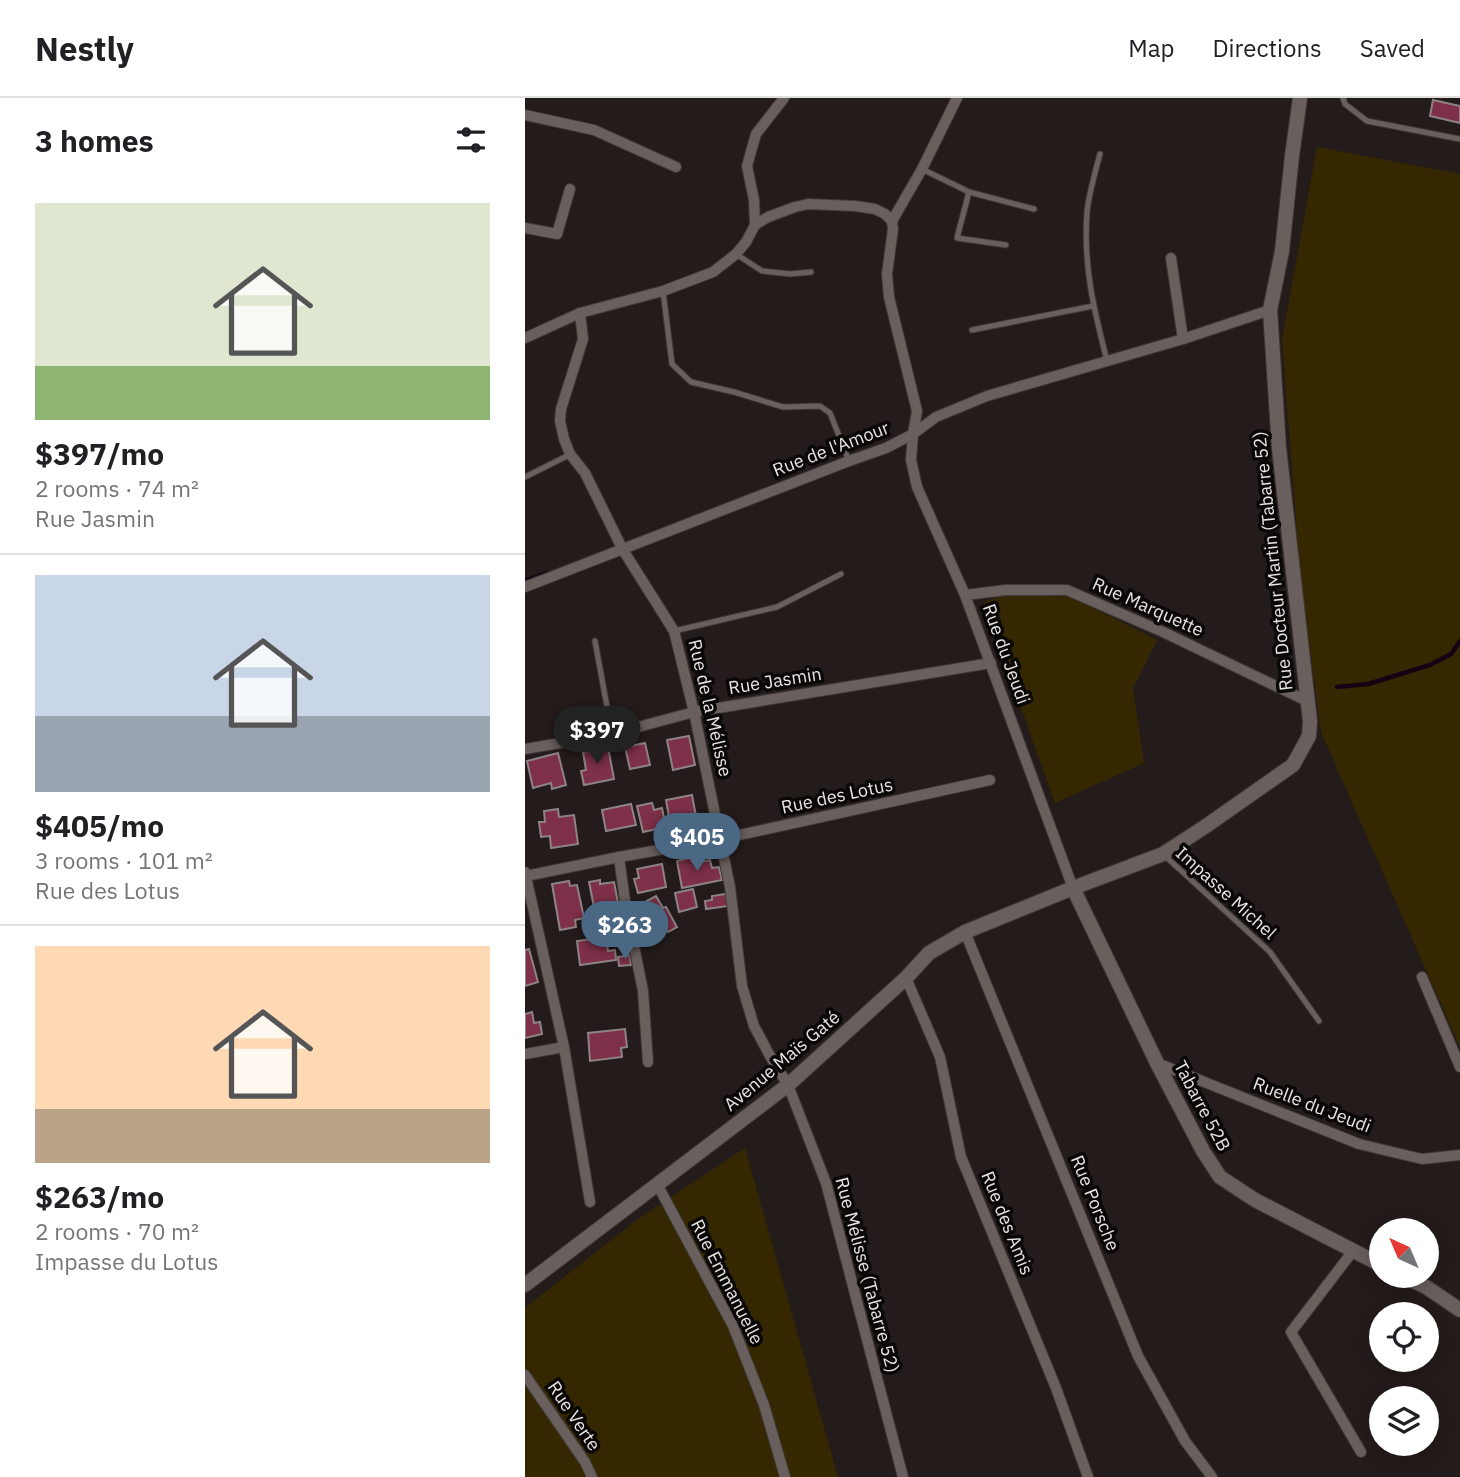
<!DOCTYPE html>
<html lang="en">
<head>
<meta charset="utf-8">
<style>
	:root { --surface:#fff; --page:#f2f2f2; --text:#202124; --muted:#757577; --line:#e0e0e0; --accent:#4a6784 }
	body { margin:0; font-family:"IBM Plex Sans",sans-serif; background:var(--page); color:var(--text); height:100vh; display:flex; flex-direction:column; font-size:26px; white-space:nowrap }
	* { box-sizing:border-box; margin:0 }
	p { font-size:23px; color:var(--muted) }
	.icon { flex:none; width:38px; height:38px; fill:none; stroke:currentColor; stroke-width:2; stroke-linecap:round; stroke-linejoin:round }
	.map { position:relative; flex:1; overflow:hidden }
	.sheet { display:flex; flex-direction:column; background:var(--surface); width:525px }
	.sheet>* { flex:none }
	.needle { width:46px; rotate:316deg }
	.tools { position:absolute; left:844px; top:1120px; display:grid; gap:14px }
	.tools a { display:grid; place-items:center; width:70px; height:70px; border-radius:50%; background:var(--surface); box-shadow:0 4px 18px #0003; font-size:35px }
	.price { position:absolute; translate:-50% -60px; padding:0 16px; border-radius:24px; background:var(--accent); color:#fff; font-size:23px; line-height:46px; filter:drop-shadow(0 2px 4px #0008) }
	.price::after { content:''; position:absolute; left:50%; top:42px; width:21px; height:16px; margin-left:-10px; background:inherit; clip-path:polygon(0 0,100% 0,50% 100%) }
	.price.current { background:#222; color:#fff }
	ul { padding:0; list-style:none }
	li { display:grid; align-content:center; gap:14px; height:371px; padding:0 35px }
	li+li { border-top:2px solid var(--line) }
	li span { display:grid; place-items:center; height:217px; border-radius:0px; color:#555 }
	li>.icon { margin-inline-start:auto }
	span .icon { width:126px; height:126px; fill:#fffc; stroke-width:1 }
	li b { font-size:30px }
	h2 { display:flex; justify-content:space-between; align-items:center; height:84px; padding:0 35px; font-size:30px }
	header { display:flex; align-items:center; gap:42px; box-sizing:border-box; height:98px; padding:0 35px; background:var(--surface); border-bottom:2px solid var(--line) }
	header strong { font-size:33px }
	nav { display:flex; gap:38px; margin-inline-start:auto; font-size:24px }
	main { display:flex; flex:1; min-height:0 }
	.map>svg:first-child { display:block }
</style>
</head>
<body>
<header>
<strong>Nestly</strong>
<nav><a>Map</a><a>Directions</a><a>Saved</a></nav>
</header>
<main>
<section class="sheet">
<h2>3 homes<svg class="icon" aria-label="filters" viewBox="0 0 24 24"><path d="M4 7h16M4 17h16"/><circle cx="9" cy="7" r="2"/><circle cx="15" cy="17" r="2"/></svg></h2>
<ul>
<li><span style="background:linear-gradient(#dfe7d0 75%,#8fb573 0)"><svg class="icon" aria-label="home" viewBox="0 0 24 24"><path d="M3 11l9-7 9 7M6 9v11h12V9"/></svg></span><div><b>$397/mo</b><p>2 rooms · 74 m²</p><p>Rue Jasmin</p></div></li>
<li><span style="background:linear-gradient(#c9d6e8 65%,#9aa5b1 0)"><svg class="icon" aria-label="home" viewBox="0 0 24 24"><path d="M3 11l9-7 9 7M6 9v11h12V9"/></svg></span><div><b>$405/mo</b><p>3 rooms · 101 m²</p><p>Rue des Lotus</p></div></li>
<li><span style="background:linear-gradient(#ffd9b3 75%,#b9a48a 0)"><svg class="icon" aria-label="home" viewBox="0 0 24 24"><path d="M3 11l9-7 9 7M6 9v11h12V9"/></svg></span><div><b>$263/mo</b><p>2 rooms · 70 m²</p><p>Impasse du Lotus</p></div></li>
</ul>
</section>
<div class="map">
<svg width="935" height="1379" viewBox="0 0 935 1379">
	<rect width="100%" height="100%" fill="#241c1a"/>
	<!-- green -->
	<g fill="#352800">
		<polygon points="792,49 935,76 935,949 796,634 775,473 757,242"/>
		<polygon points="484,496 547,499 632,542 608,590 619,665 530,705 477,556 472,524 458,504"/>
		<polygon points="220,1050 313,1379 0,1379 0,1210 113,1121"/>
	</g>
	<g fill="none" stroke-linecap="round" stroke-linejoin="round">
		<!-- stream -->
		<g stroke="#180014" stroke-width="4.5">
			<polyline points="0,483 22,475"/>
			<polyline points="812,589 843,586 905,567 926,556 935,543"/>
		</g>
	</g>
	<!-- building -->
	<g fill="#7e3048" stroke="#8d8385" stroke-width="2">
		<polygon points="908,2 935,8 935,25 905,18"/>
		<polygon points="164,638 170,667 148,672 142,642"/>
		<polygon points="120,645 125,667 105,671 100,649"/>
		<polygon points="83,649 89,681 59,687 56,673 61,672 58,654"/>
		<polygon points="33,655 41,687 27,691 26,685 8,690 2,663"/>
		<polygon points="167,697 173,729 147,735 141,702"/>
		<polygon points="127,705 129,712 137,710 141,729 118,734 112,708"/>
		<polygon points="106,706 111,727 81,733 77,712"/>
		<polygon points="33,711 34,719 49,717 53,746 26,750 25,738 16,739 14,724 20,724 19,713"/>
		<polygon points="168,759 170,765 185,762 187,770 194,769 197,782 157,790 152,763"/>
		<polygon points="137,766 141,789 113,795 109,781 114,780 112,771"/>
		<polygon points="75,782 75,786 89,784 93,805 82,808 84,816 71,819 64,784"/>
		<polygon points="44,783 45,788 52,787 59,820 50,822 51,829 35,832 27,786"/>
		<polygon points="168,791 172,809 154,814 150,795"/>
		<polygon points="201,796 203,808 181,811 180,803 187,802 187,798"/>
		<polygon points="131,798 138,810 141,809 152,829 143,834 140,830 130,836 127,830 124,832 118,822 123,819 116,806"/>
		<polygon points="81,839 83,853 90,852 91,862 55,867 52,843"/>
		<polygon points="4,851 13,884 0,888 0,852"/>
		<polygon points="105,857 106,867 94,868 93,859"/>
		<polygon points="7,914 9,925 15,924 17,936 0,940 0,916"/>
		<polygon points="100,931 102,949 96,950 97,959 65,963 63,935"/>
	</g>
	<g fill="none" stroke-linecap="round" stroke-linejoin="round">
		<defs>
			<g id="service">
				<polyline points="818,0 820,6 842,23 935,41"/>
				<path d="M575,56C570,75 564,95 562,114C558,168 569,212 582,263"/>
				<polyline points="397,71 444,94 509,111"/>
				<polyline points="444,94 432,140 481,147"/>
				<polyline points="211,156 237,173 265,176 286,174"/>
				<polyline points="138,193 147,266 166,284 209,294 258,309 295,308 305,315 324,363"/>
				<polyline points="447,232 568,208"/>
				<polyline points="0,379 44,357"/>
				<polyline points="149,533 252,509 316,476"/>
				<polyline points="70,543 87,636"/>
				<polyline points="640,758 745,854 794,923"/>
			</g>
			<g id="minor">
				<polyline points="432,0 397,71 367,123 368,131 362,176 364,199 392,313 388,336 386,362 392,389 440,497 548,790"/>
				<polyline points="0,17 69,32 151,69"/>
				<polyline points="230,127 229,102 222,68 231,36 259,0"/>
				<polyline points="0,130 32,136 45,91"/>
				<polyline points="646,160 658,241"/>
				<polyline points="55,215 58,241 36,311 35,323 39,341 45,356 60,375 98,452 149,533 169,614 205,789 217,888 229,928 245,958 263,987 301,1085 378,1379"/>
				<polyline points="0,240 55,215 138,193 188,174 211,156 221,144 230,127 243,119 270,109 283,106 330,108 350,111 360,116 367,123"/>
				<polyline points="0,489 324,363 361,350 388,336 411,319 462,298 658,241 745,212"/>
				<polyline points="440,497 481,492 542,492 638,534 782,603"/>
				<polyline points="0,651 87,636 169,614 466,565"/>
				<polyline points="94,759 100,803 118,893 123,964"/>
				<polyline points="0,774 39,949 65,1104"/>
				<polyline points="1,778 94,759 196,741 465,682"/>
				<polyline points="440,834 613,1258 660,1343 687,1379"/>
				<polyline points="897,879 935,969"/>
				<polyline points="381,880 415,959 436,1059 531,1290 563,1379"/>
				<polyline points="0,956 39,949"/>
				<polyline points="632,965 834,1046 897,1061 935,1057"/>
				<polyline points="132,1086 208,1228 239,1307 260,1379"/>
				<polyline points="828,1153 766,1234 836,1354"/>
				<polyline points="0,1277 60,1364 67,1379"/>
			</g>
			<g id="tertiary">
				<polyline points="548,790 632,965 678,1053 695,1079 730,1102 856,1167"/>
				<polyline points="878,1178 901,1189 935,1212"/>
				<polyline points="0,1187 263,987 381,880 404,855 440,834 548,790 638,756 681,728 768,667 784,638 785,623 754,350 745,212 757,153 767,58 775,0"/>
			</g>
		</defs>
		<!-- service casing -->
		<use href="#service" stroke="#3e3836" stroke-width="7"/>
		<!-- minor casing -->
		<use href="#minor" stroke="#3e3836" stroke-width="12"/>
		<!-- tertiary casing -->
		<use href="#tertiary" stroke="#3e3836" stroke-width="16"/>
		<!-- service -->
		<use href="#service" stroke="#695f5d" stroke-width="5"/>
		<!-- minor -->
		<use href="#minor" stroke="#695f5d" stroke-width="10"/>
		<!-- tertiary -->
		<use href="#tertiary" stroke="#695f5d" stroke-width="14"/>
	</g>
	<g text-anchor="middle" stroke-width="7" stroke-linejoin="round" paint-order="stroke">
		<!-- street labels -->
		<g font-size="18" fill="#eae4e3" stroke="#0a0707">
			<text transform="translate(306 351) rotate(-21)" y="6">Rue de l'Amour</text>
			<text transform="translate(748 463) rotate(-96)" y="6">Rue Docteur Martin (Tabarre 52)</text>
			<text transform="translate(623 509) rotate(24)" y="6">Rue Marquette</text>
			<text transform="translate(481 556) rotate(70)" y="6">Rue du Jeudi</text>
			<text transform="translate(250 583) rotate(-9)" y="6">Rue Jasmin</text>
			<text transform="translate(185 610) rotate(77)" y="6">Rue de la Mélisse</text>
			<text transform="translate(312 698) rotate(-12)" y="6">Rue des Lotus</text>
			<text transform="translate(701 795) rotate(42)" y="6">Impasse Michel</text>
			<text transform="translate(257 963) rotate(-40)" y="6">Avenue Maïs Gaté</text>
			<text transform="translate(787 1007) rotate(21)" y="6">Ruelle du Jeudi</text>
			<text transform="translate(677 1008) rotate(62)" y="6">Tabarre 52B</text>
			<text transform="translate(570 1105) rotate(68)" y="6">Rue Porsche</text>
			<text transform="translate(482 1125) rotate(68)" y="6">Rue des Amis</text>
			<text transform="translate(342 1177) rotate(75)" y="6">Rue Mélisse (Tabarre 52)</text>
			<text transform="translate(202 1184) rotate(63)" y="6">Rue Emmanuelle</text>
			<text transform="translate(49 1318) rotate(56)" y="6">Rue Verte</text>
		</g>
	</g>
</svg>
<div class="tools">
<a><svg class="needle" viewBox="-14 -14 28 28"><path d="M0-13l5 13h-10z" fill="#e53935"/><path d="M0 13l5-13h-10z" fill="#757577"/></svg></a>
<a><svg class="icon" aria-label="locate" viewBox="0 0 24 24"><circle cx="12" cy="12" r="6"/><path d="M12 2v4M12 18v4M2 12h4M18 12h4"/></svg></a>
<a><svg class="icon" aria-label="layers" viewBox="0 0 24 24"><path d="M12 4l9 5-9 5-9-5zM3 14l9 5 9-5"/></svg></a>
</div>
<b class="price current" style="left:72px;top:668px">$397</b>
<b class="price" style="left:172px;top:775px">$405</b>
<b class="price" style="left:100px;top:863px">$263</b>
</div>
</main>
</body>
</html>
